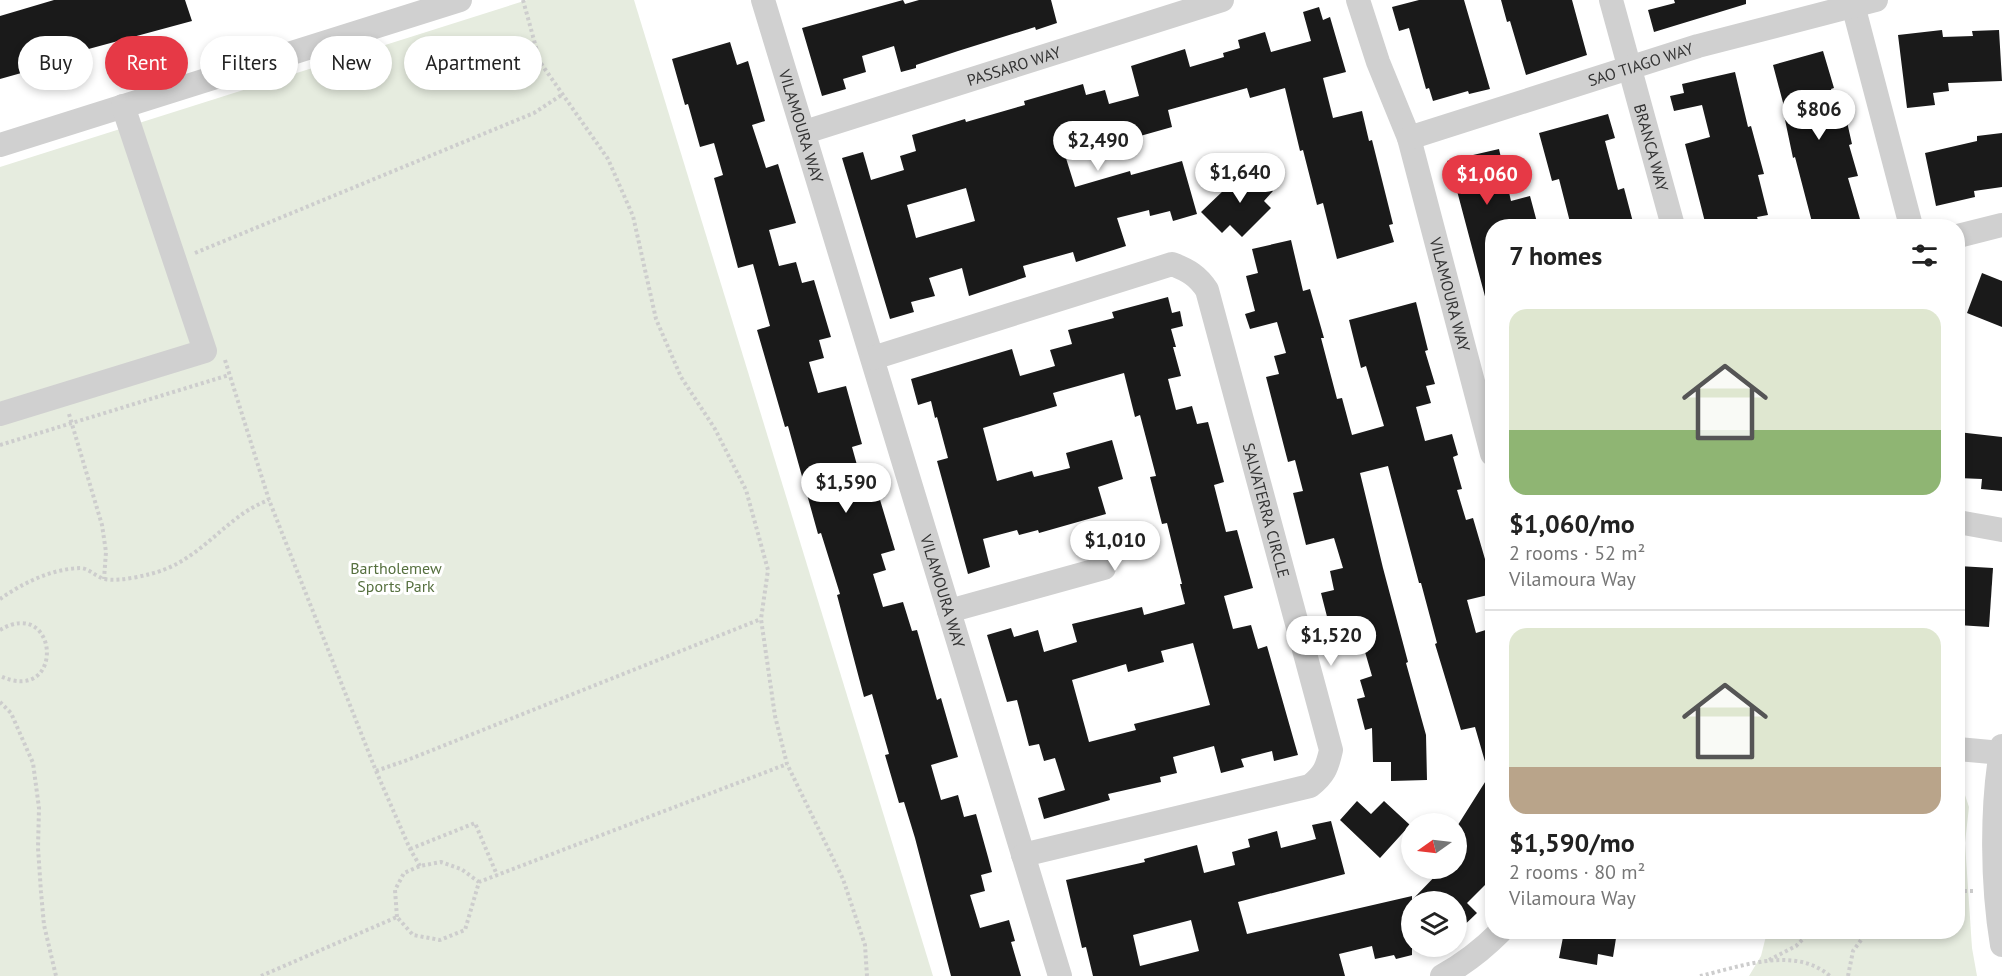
<!DOCTYPE html>
<html lang="en">
<head>
<meta charset="utf-8">
<style>
	:root { --surface:#fff; --page:#f2f2f2; --text:#222; --muted:#767676; --line:#e0e0e0; --accent:#e63946 }
	body { margin:0; font-family:"PT Sans",sans-serif; background:var(--page); color:var(--text); height:100vh; display:flex; flex-direction:column; font-size:22px; white-space:nowrap }
	* { box-sizing:border-box; margin:0 }
	p { font-size:20px; color:var(--muted) }
	.icon { flex:none; width:33px; height:33px; fill:none; stroke:currentColor; stroke-width:2; stroke-linecap:round; stroke-linejoin:round }
	.map { position:relative; flex:1; overflow:hidden }
	.side { position:absolute; left:1485px; top:219px; width:480px; height:720px; display:flex; flex-direction:column; background:var(--surface); border-radius:24px; box-shadow:0 3px 9px #0003 }
	.side>* { flex:none }
	.guide { position:absolute; left:18px; top:36px; width:570px; height:54px; display:flex; gap:12px }
	.needle { width:39px; rotate:256deg }
	.controls { position:absolute; left:1401px; top:813px; display:grid; gap:12px }
	.controls a { display:grid; place-items:center; width:66px; height:66px; border-radius:50%; background:var(--surface); box-shadow:0 3px 9px #0003; font-size:30px }
	.price { position:absolute; translate:-50% -51px; padding:0 14px; border-radius:21px; background:#fff; color:#222; font-size:20px; line-height:39px; filter:drop-shadow(0 2px 3px #0008) }
	.price::after { content:''; position:absolute; left:50%; top:36px; width:18px; height:14px; margin-left:-9px; background:inherit; clip-path:polygon(0 0,100% 0,50% 100%) }
	.price.active { background:var(--accent); color:#fff }
	ul { padding:0; list-style:none }
	li { display:grid; align-content:center; gap:12px; height:318px; padding:0 24px }
	li+li { border-top:2px solid var(--line) }
	li span { display:grid; place-items:center; height:186px; border-radius:18px; color:#555 }
	li>.icon { margin-inline-start:auto }
	span .icon { width:108px; height:108px; fill:#fffc; stroke-width:1 }
	li b { font-size:26px }
	h2 { display:flex; justify-content:space-between; align-items:center; height:72px; padding:0 24px; font-size:26px }
	.tag { padding:0 21px; border-radius:27px; background:var(--surface); box-shadow:0 3px 9px #0003; font-size:21px; line-height:54px }
	.tag.active { background:var(--accent); color:#fff }
	.map>svg:first-child { display:block }
</style>
</head>
<body>
<div class="map">
<svg width="2002" height="976" viewBox="0 0 2002 976">
	<rect width="100%" height="100%" fill="#fff"/>
	<!-- green -->
	<g fill="#e6ecdf">
		<polygon points="527,0 634,0 933,976 0,976 0,167"/>
		<polygon points="1958,785 1964,792 1969,807 1965,843 1972,948 1977,976 1749,976 1761,956 1767,932 1958,932"/>
	</g>
	<!-- building -->
	<g fill="#1a1a1a" fill-rule="evenodd">
		<polygon points="54,0 185,0 192,21 70,54 71,59 0,79 0,16"/>
		<polygon points="903,0 905,4 919,0 1051,0 1057,23 1036,30 1035,27 958,51 916,65 916,68 901,72 894,46 862,56 866,72 843,79 846,89 822,96 802,28"/>
		<polygon points="1419,0 1464,0 1490,89 1469,94 1468,91 1433,101 1429,88 1426,89 1409,28 1399,31 1392,7"/>
		<polygon points="1501,0 1572,0 1587,55 1526,75 1510,21 1507,22"/>
		<polygon points="1674,0 1746,0 1746,4 1654,32 1648,10 1675,3"/>
		<path d="M1319,7L1323,20L1330,17L1346,72L1323,78L1333,118L1362,111L1369,141L1372,140L1393,224L1389,225L1394,242L1337,259L1323,203L1317,205L1303,150L1300,151L1285,88L1250,98L1247,88L1168,110L1172,127L1126,140V137L1065,155L1075,187L1130,171L1131,175L1182,161L1197,214L1173,221L1170,211L1150,216L1149,210L1117,218L1126,246L1076,262L1073,252L1023,266L1026,277L969,296L962,268L929,278L935,296L911,302L914,312L890,319L842,158L863,152L871,180L904,170L900,156L916,151L912,135L965,119L966,122L1025,105L1024,101L1083,84L1086,95L1105,90L1109,104L1139,96L1131,66L1185,49L1190,67L1224,57L1223,53L1240,48L1238,40L1265,32L1271,52L1311,41L1303,12ZM966,188L975,221L916,238L907,205Z"/>
		<polygon points="1942,30 1943,37 1973,36 1972,31 1999,30 2002,81 1948,83 1949,91 1933,93 1935,105 1907,108 1898,35"/>
		<polygon points="730,42 737,65 748,61 765,121 752,125 766,168 778,164 796,223 769,230 779,266 796,262 802,283 814,280 831,337 819,340 824,358 809,362 818,393 846,386 862,444 852,447 857,465 841,469 850,500 878,493 895,550 881,554 886,570 873,574 883,607 903,602 912,631 917,630 937,700 941,698 958,757 931,765 941,800 958,795 964,817 976,814 988,857 992,872 981,875 985,891 970,895 980,928 1009,920 1015,941 1011,942 1021,976 951,976 915,838 904,802 899,803 885,755 889,754 872,694 864,697 837,595 840,594 821,533 818,534 788,426 785,427 757,330 770,326 753,264 738,268 714,178 723,175 714,143 700,147 688,104 685,105 672,59"/>
		<polygon points="1823,51 1834,88 1831,89 1839,124 1847,122 1852,144 1849,145 1858,176 1848,178 1862,226 1813,226 1795,157 1793,158 1784,115 1786,114 1773,65"/>
		<polygon points="1735,72 1748,127 1751,126 1764,174 1758,175 1768,215 1757,217 1760,226 1720,226 1719,223 1706,226 1685,144 1710,137 1702,105 1674,111 1670,96 1684,93 1682,84"/>
		<polygon points="1608,114 1615,138 1605,141 1618,190 1624,188 1634,226 1571,226 1559,179 1552,181 1539,133"/>
		<polygon points="2002,133 2002,187 1974,191 1975,197 1936,206 1925,153 1977,141 1977,136"/>
		<polygon points="1499,149 1511,201 1530,196 1538,226 1492,226 1492,303 1487,304 1456,187 1453,188 1447,161"/>
		<polygon points="1248,167 1273,191 1264,201 1271,208 1242,237 1230,225 1222,233 1201,212"/>
		<path d="M1291,240L1303,291L1310,289L1324,338H1321L1337,399L1342,398L1352,435L1384,426L1366,366L1361,368L1349,320L1416,302L1428,350L1425,351L1435,384L1426,386L1431,403L1416,407L1425,441L1452,434L1458,455L1453,457L1462,489L1457,490L1466,520L1473,518L1492,583V594L1467,600L1476,633L1492,628V878L1467,903L1477,913L1456,933V902H1412V955L1396,959L1394,955L1375,959L1372,946L1339,954L1345,976H1093L1086,947L1082,948L1066,880L1145,862L1144,859L1197,845L1204,873L1235,865L1232,852L1250,847L1248,839L1277,831L1281,848L1316,839L1312,825L1331,821L1345,874L1238,902L1247,934L1412,896V900L1443,868H1456V828L1492,771L1488,772L1475,727L1461,730L1435,644L1437,643L1421,583H1419L1388,466L1360,473L1383,568L1408,662L1406,663L1426,735L1427,780L1391,781V762H1373L1372,728L1365,730L1357,699L1365,697L1360,680L1372,676L1363,645L1336,652L1321,593L1334,590L1330,571L1343,568L1334,538L1306,545L1293,493L1303,491L1295,460L1288,462L1266,377L1279,374L1274,356L1286,353L1277,322L1250,329L1245,314L1255,311L1246,276L1258,273L1252,249ZM1191,920L1199,951L1140,966L1133,935Z"/>
		<polygon points="1982,273 2002,281 2002,327 1967,313"/>
		<path d="M1168,297L1172,313L1180,311L1183,326L1171,329L1176,347H1173L1181,376L1168,379L1176,410L1192,406L1197,424L1208,422L1224,482L1214,485L1226,532L1237,530L1253,588L1224,596L1233,629L1251,625L1258,649L1267,646L1298,755L1274,761L1272,751L1241,759L1244,767L1221,773L1214,746L1173,757L1177,773L1160,777L1161,782L1108,794L1110,800L1044,819L1038,798L1065,790L1055,758L1044,761L1039,744L1029,746L1017,700L1007,702L987,635L1011,628L1014,637L1038,630L1044,652L1077,642L1072,624L1142,607L1144,615L1185,604L1180,584H1182L1167,523L1162,524L1150,477L1156,476L1140,415L1135,417L1124,373L1053,393L1057,406L983,428L997,481L1032,471L1034,477L1070,468L1066,453L1112,440L1123,479L1098,487L1106,514L1039,533L1038,530L1019,535L1017,530L983,539L990,567L968,574L937,461L948,458L937,417L935,418L931,401L918,405L911,379L1012,349L1020,376L1055,366L1050,350L1072,344L1068,330L1114,318L1112,312ZM1193,643L1210,705L1134,724L1136,730L1089,742L1072,680L1126,664L1128,672L1164,662L1161,651Z"/>
		<polygon points="1958,432 2002,437 2002,491 1981,489 1982,479 1958,478"/>
		<polygon points="1958,566 1993,568 1989,627 1958,625"/>
		<polygon points="1357,801 1371,814 1384,801 1410,825 1380,858 1340,820"/>
		<polygon points="1564,932 1617,932 1613,957 1598,954 1597,965 1559,958"/>
	</g>
	<g fill="none" stroke-linecap="round" stroke-linejoin="round">
		<!-- path -->
		<g stroke="#cdcdcd" stroke-width="4" stroke-dasharray="3 3" stroke-linecap="butt">
			<polyline points="523,0 540,62 608,159 633,216 656,319 681,377 715,429 746,490 768,570 761,619 775,716 787,764 843,879 865,945 867,976"/>
			<polyline points="195,253 534,113 563,94"/>
			<polyline points="225,360 269,500 376,771 410,849 420,866"/>
			<polyline points="69,414 102,525 106,552 104,579"/>
			<polyline points="0,445 229,375"/>
			<path d="M0,599C23,583 51,569 80,568C89,568 96,577 105,579C119,582 150,575 163,570C206,554 229,514 269,500"/>
			<path d="M0,630C59,595 66,706 0,676"/>
			<polyline points="0,702 11,713 33,763 39,808 38,848 41,892 44,925 56,976"/>
			<polyline points="376,771 410,759 761,619"/>
			<polyline points="410,849 475,823 497,875"/>
			<polyline points="1958,891 1975,891"/>
			<polyline points="397,917 395,890 404,873 420,866 441,862 461,869 479,882"/>
			<polyline points="1769,960 1796,946 1810,932"/>
			<polyline points="261,976 397,917 413,935 440,940 465,930 479,882 787,764"/>
			<path d="M1700,976C1740,967 1794,945 1830,976"/>
			<polyline points="1848,976 1853,951 1867,932"/>
		</g>
		<!-- minor -->
		<g stroke="#d0d0d0" stroke-width="24">
			<path id="s1" d="M763,0L1060,976"/>
			<path id="s2" d="M1358,0L1378,62L1409,138L1492,454"/>
			<path id="s3" d="M1611,0L1673,226"/>
			<polyline points="1853,5 1911,226"/>
			<path id="s4" d="M805,132L1222,0"/>
			<path id="s5" d="M1409,138L1698,46L1876,0"/>
			<polyline points="0,145 460,0"/>
			<polyline points="1958,236 2002,225"/>
			<path id="s6" d="M873,358L1172,264C1188,270 1198,276 1207,290L1331,750C1327,768 1324,775 1310,786L1023,855"/>
			<polyline points="0,414 205,351 123,106"/>
			<polyline points="1958,522 2002,530"/>
			<polyline points="949,611 1104,568"/>
			<path d="M2002,746C1991,806 1992,885 2002,945"/>
			<polyline points="1958,749 2002,753"/>
			<path d="M1442,976C1464,964 1483,949 1500,932"/>
		</g>
	</g>
	<g text-anchor="middle" stroke-width="6" stroke-linejoin="round" paint-order="stroke">
		<!-- street labels -->
		<g font-size="16" fill="#333" stroke="#fff">
			<text dy="6" stroke="none"><textPath href="#s5" startOffset="243">SAO TIAGO WAY</textPath></text>
			<text dy="6" stroke="none"><textPath href="#s4" startOffset="219">PASSARO WAY</textPath></text>
			<text dy="6" stroke="none"><textPath href="#s1" startOffset="132">VILAMOURA WAY</textPath></text>
			<text dy="6" stroke="none"><textPath href="#s3" startOffset="153">BRANCA WAY</textPath></text>
			<text dy="6" stroke="none"><textPath href="#s2" startOffset="309">VILAMOURA WAY</textPath></text>
			<text dy="6" stroke="none"><textPath href="#s6" startOffset="586">SALVATERRA CIRCLE</textPath></text>
			<text dy="6" stroke="none"><textPath href="#s1" startOffset="618">VILAMOURA WAY</textPath></text>
		</g>
		<!-- park labels -->
		<g font-size="16" fill="#56703f" stroke="#fff">
			<text x="396" y="574">Bartholemew<tspan x="396" dy="18">Sports Park</tspan></text>
		</g>
	</g>
</svg>
<div class="controls">
<a><svg class="needle" viewBox="-14 -14 28 28"><path d="M0-13l5 13h-10z" fill="#e53935"/><path d="M0 13l5-13h-10z" fill="#767676"/></svg></a>
<a><svg class="icon" aria-label="layers" viewBox="0 0 24 24"><path d="M12 4l9 5-9 5-9-5zM3 14l9 5 9-5"/></svg></a>
</div>
<b class="price" style="left:1819px;top:141px">$806</b>
<b class="price" style="left:1098px;top:172px">$2,490</b>
<b class="price" style="left:1240px;top:204px">$1,640</b>
<b class="price active" style="left:1487px;top:206px">$1,060</b>
<b class="price" style="left:846px;top:514px">$1,590</b>
<b class="price" style="left:1115px;top:572px">$1,010</b>
<b class="price" style="left:1331px;top:667px">$1,520</b>
<div class="guide">
<a class="tag">Buy</a>
<a class="tag active">Rent</a>
<a class="tag">Filters</a>
<a class="tag">New</a>
<a class="tag">Apartment</a>
</div>
<section class="side">
<h2>7 homes<svg class="icon" aria-label="filters" viewBox="0 0 24 24"><path d="M4 7h16M4 17h16"/><circle cx="9" cy="7" r="2"/><circle cx="15" cy="17" r="2"/></svg></h2>
<ul>
<li><span style="background:linear-gradient(#dfe7d0 65%,#8fb573 0)"><svg class="icon" aria-label="home" viewBox="0 0 24 24"><path d="M3 11l9-7 9 7M6 9v11h12V9"/></svg></span><div><b>$1,060/mo</b><p>2 rooms · 52 m²</p><p>Vilamoura Way</p></div></li>
<li><span style="background:linear-gradient(#dfe7d0 75%,#b9a48a 0)"><svg class="icon" aria-label="home" viewBox="0 0 24 24"><path d="M3 11l9-7 9 7M6 9v11h12V9"/></svg></span><div><b>$1,590/mo</b><p>2 rooms · 80 m²</p><p>Vilamoura Way</p></div></li>
</ul>
</section>
</div>
</body>
</html>
